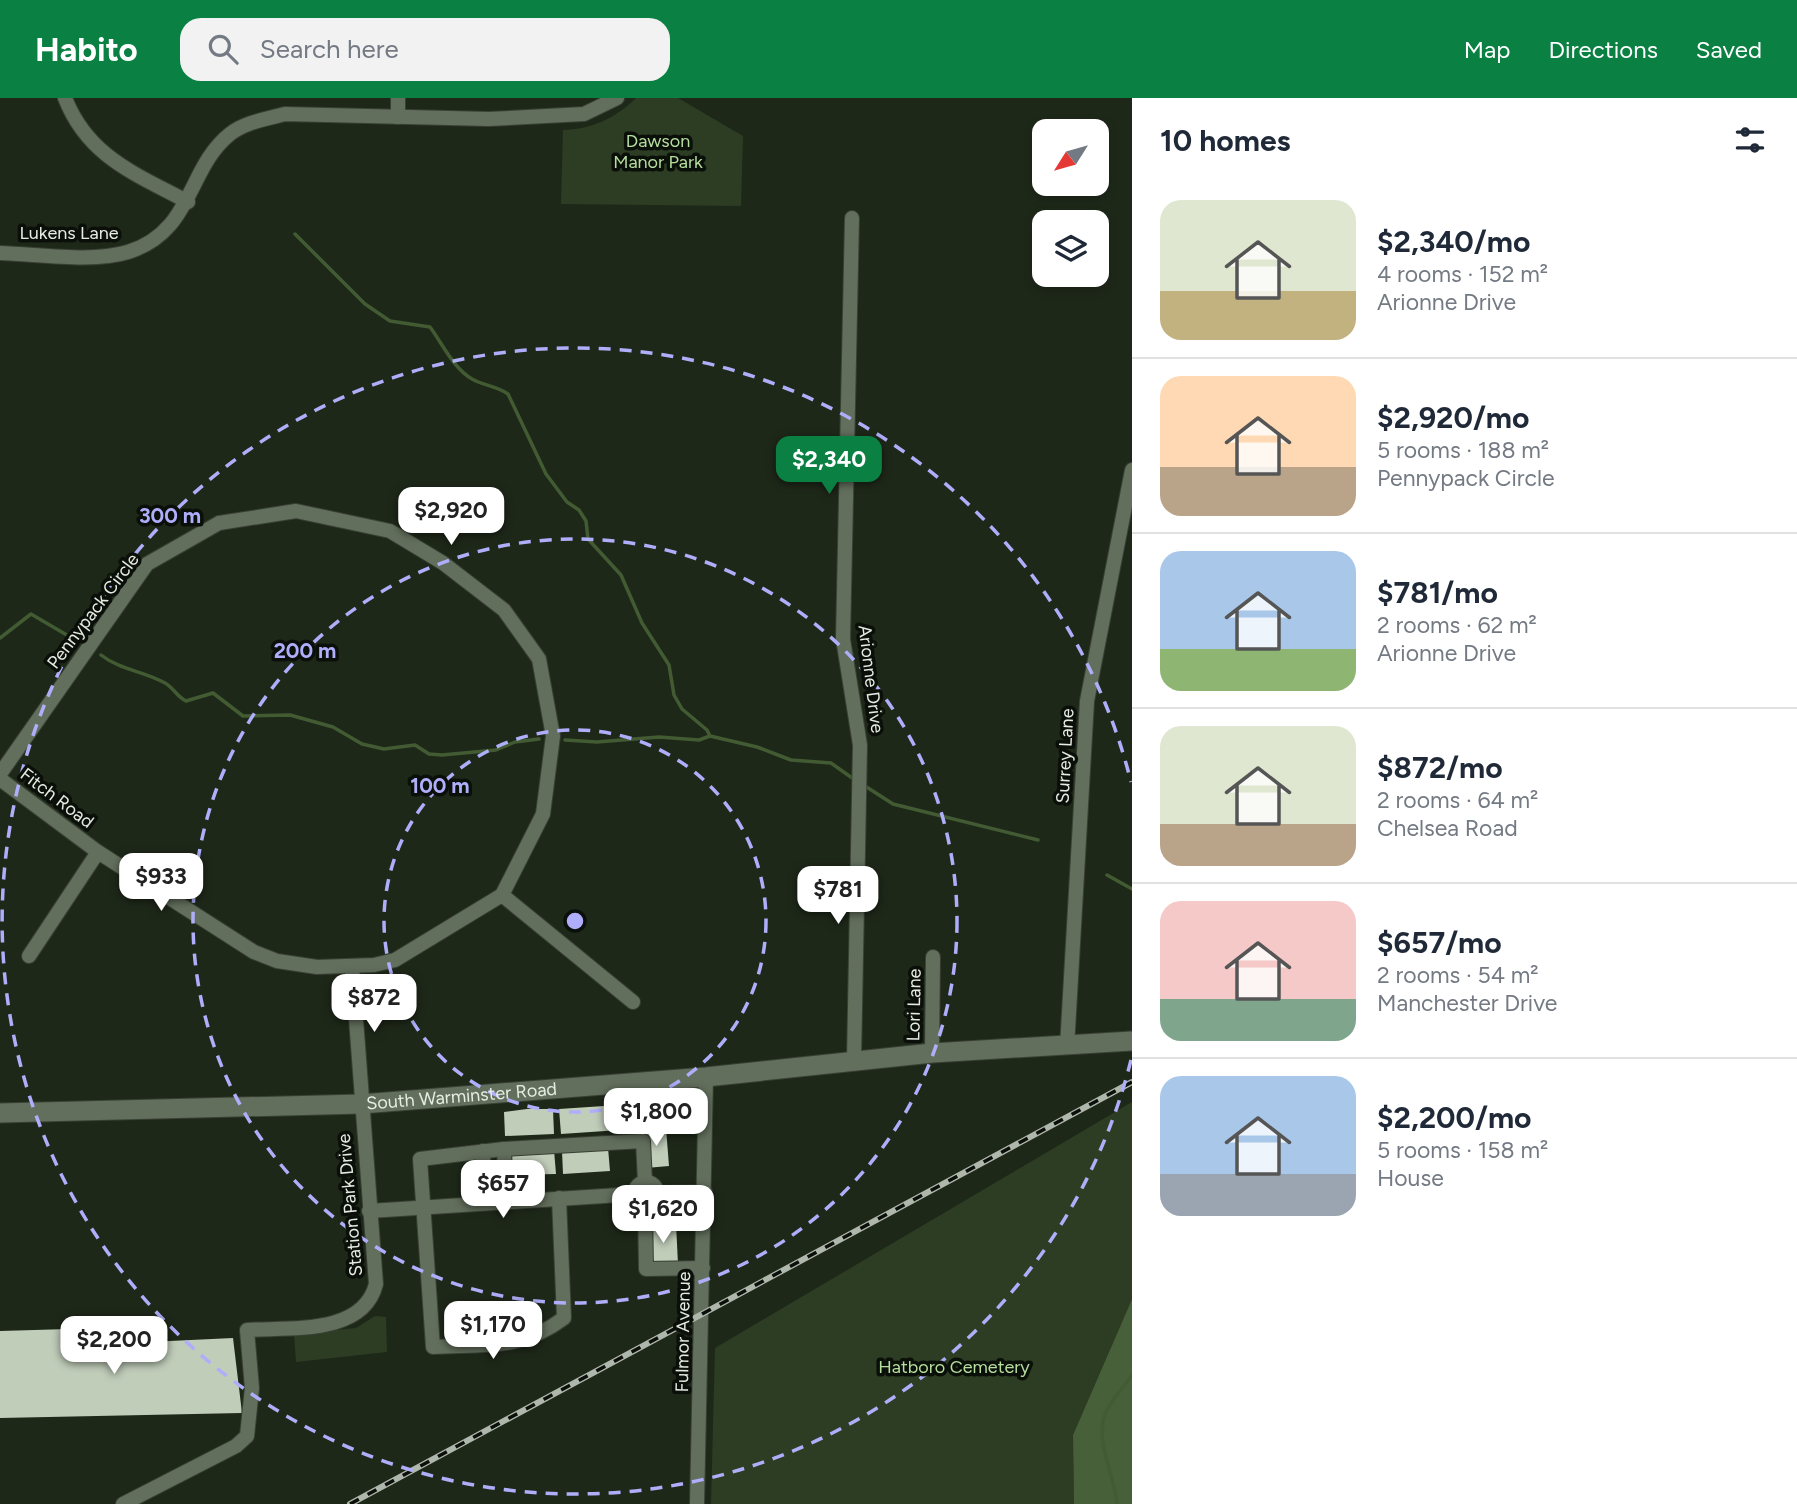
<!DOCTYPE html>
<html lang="en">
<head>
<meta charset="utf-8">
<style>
	:root { --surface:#fff; --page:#f2f2f3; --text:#1f2937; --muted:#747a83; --line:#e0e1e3; --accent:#0b8043 }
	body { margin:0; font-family:Figtree,sans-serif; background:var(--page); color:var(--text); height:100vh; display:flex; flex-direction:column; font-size:26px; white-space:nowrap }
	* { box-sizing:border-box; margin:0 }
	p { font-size:23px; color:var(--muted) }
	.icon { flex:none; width:38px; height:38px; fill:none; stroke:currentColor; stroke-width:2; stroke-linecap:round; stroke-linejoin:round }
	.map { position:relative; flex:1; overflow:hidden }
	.drawer { display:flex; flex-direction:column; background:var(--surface); width:665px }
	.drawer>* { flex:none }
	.needle { width:46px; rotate:233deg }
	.fabs { position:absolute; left:1032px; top:21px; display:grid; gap:14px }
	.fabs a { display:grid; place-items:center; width:77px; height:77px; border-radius:14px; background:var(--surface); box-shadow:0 4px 10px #0003; font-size:35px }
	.price { position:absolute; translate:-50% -60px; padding:0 16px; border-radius:14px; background:#fff; color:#222; font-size:23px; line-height:46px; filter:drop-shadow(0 2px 4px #0008) }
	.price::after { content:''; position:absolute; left:50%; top:42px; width:21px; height:16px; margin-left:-10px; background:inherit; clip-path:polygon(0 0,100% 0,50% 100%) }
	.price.selected { background:var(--accent); color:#fff }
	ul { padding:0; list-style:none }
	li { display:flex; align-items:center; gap:21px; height:175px; padding:0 28px }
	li+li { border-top:2px solid var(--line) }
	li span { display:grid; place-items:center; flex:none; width:196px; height:140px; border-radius:21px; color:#555 }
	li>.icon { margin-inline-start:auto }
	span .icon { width:84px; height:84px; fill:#fffc; stroke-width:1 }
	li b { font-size:30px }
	h2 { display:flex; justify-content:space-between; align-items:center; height:84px; padding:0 28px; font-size:30px }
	header { display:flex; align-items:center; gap:42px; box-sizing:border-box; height:98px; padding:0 35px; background:var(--accent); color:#fff }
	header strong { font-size:33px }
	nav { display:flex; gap:38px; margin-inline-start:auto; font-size:24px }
	.search { width:490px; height:63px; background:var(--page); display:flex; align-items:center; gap:18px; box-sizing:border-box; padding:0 24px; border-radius:21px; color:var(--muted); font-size:26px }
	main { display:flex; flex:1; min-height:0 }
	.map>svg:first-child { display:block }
</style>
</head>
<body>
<header>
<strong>Habito</strong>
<div class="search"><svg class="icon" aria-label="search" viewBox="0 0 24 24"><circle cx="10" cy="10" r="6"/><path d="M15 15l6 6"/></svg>Search here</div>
<nav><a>Map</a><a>Directions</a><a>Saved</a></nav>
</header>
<main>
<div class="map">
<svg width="1132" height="1406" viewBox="0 0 1132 1406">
	<rect width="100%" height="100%" fill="#1e2819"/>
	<!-- green -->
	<g fill="#2d3d23">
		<path d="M636,0H678L743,38L741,108L561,106L563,32C592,31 616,20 636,0Z"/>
		<polygon points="1132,1004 1132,1201 1073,1337 1074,1406 711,1406 715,1250"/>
		<polygon points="375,1218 386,1219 387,1254 296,1264 294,1236 356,1230"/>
	</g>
	<!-- forest -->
	<polygon fill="#486039" points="1132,1201 1132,1406 1074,1406 1073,1337"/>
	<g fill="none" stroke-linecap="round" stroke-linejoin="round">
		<!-- stream -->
		<g stroke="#425b33" stroke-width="3.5">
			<path d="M295,136L365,206L390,223L430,229C442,245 453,270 472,281C484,288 497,288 508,296L546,376L567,404L579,412L586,423L588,441L621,477L642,525L669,567L674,597L682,611L707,632L710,638"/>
			<polyline points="0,540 31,516 77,543"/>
			<path d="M101,557C120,572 144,573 165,585C174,590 176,598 186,603L213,595L243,618L290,617L333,629L362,646L384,651L415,647L429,656L442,657L496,652L515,644L539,641"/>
			<polyline points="565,642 597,644 659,639 699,642 710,638 757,649 791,662 831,665 855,682"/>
			<polyline points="865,688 893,706 1038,742"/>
			<polyline points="1107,777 1132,791"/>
			<path d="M1117,1406C1114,1375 1094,1343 1106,1314C1112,1301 1124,1289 1132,1277"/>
		</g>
	</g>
	<!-- building -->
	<g fill="#c0cdb9">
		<polygon points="619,1007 620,1032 561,1036 559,1011"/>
		<polygon points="527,1011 553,1011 554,1036 505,1038 504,1014"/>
		<polygon points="666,1030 669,1068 646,1070 643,1032"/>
		<polygon points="608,1050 610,1073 563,1076 562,1053"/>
		<polygon points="554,1052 556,1076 507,1077 505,1055"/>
		<polygon points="676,1126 678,1166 650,1167 649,1127"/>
		<polygon points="103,1230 106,1246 233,1240 242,1315 0,1320 0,1233"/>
	</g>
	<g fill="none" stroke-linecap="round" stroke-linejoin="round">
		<defs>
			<g id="minor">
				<path d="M65,0C88,59 136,76 188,104"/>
				<polyline points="398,0 398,19"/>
				<polyline points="852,120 843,541 860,647 854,962"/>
				<path d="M0,155C38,156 92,165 128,154C193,134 187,70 230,36C245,24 267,21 285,16L489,21L584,16L617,0"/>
				<polyline points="0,676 147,466 219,425 296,413 390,433 443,465 504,512 539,561 553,638 543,716 502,797 395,862 374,867 317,869 277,863 254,854 98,754 0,681"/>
				<polyline points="502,797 633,904"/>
				<polyline points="29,858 98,754"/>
				<polyline points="1067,949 1087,603 1132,372"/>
				<polyline points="932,955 933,859"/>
				<polyline points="504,1051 506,1104"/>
				<polyline points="483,1053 485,1105"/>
				<circle cx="646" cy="1095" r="11"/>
				<polyline points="657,1095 705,1094"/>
				<path d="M559,1100L564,1220C520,1253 485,1246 433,1249L420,1061L504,1051L643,1043L645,1084"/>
				<polyline points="645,1107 646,1171 703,1170"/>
				<polyline points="369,1113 635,1096"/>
				<path d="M123,1406L236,1348L247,1338L252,1290L247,1232C288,1229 363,1238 376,1186L352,868"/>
				<polyline points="697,1406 706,979"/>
			</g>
			<g id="tertiary">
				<path id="s1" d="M0,1015L361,1006L706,979L932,955L1132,943"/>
			</g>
		</defs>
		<!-- minor casing -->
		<use href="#minor" stroke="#394135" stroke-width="16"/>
		<!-- tertiary casing -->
		<use href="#tertiary" stroke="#394135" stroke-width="21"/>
		<!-- minor -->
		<use href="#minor" stroke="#636f5d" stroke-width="14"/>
		<!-- tertiary -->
		<use href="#tertiary" stroke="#636f5d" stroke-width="19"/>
		<defs>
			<polyline id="rail" points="350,1406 1132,984"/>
		</defs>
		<!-- rail casing -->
		<use href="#rail" stroke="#afb6ab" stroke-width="6"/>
		<!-- rail -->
		<use href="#rail" stroke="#0b0f09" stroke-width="3.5" stroke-dasharray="10" stroke-linecap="butt"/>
	</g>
	<!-- distance rings -->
	<g fill="none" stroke="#afaefa" stroke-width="3.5" stroke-dasharray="12 9">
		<circle cx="575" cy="823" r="191"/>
		<circle cx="575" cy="823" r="382"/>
		<path d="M1131 962A573 573 0 1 1 1131 684"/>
	</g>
	<g text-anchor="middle" stroke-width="7" stroke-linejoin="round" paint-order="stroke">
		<!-- park labels -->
		<g font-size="18" fill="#b5de9d" stroke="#0b0f09">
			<text x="658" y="49">Dawson<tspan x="658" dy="21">Manor Park</tspan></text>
			<text x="954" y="1275">Hatboro Cemetery</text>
		</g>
		<!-- street labels -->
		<g font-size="18" fill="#e5ece2" stroke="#0b0f09">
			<text x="69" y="141">Lukens Lane</text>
			<text transform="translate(93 513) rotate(-53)" y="6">Pennypack Circle</text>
			<text transform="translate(871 581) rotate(83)" y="6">Arionne Drive</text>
			<text transform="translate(1065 658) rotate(-87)" y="6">Surrey Lane</text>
			<text transform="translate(57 700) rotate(37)" y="6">Fitch Road</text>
			<text transform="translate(914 907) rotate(-89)" y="6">Lori Lane</text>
			<text dy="6" stroke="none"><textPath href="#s1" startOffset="462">South Warminster Road</textPath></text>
			<text transform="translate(350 1107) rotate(-95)" y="6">Station Park Drive</text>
			<text transform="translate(683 1234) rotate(-89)" y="6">Fulmor Avenue</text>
		</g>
	</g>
	<circle cx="575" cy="823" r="10" fill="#afaefa" stroke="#0b0f09" stroke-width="3.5"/>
	<g font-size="21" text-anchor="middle" font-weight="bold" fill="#afaefa" stroke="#0b0f09" stroke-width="7" stroke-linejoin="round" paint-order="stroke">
		<text x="170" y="425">300 m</text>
		<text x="305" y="560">200 m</text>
		<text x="440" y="695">100 m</text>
	</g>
</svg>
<div class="fabs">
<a><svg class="needle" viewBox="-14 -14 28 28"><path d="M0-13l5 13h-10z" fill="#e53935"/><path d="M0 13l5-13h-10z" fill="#747a83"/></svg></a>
<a><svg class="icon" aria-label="layers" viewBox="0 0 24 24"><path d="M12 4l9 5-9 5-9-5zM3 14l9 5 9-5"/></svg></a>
</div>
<b class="price selected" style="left:829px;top:398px">$2,340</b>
<b class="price" style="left:451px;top:449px">$2,920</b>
<b class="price" style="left:161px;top:815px">$933</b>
<b class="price" style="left:838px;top:828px">$781</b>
<b class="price" style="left:374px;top:936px">$872</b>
<b class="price" style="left:656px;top:1050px">$1,800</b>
<b class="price" style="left:503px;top:1122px">$657</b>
<b class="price" style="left:663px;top:1147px">$1,620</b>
<b class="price" style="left:493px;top:1263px">$1,170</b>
<b class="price" style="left:114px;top:1278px">$2,200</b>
</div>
<section class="drawer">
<h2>10 homes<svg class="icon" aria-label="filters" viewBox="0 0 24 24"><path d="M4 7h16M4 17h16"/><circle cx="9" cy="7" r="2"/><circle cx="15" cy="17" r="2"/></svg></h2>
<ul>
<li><span style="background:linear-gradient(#dfe7d0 65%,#c2b280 0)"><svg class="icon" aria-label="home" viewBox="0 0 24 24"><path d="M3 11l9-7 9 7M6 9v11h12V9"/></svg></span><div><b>$2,340/mo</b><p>4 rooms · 152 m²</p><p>Arionne Drive</p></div></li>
<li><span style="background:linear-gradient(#ffd9b3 65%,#b9a48a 0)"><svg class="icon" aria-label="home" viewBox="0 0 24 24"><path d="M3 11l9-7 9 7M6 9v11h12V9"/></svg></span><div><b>$2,920/mo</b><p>5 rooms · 188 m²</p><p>Pennypack Circle</p></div></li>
<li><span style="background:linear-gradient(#a9c7e8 70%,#8fb573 0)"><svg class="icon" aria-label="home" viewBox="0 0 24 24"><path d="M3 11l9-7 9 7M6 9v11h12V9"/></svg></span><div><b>$781/mo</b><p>2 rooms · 62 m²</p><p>Arionne Drive</p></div></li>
<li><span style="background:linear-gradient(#dfe7d0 70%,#b9a48a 0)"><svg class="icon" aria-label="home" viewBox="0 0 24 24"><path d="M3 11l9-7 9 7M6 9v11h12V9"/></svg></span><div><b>$872/mo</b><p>2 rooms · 64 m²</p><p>Chelsea Road</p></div></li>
<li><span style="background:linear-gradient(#f6c9c9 70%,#7fa58c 0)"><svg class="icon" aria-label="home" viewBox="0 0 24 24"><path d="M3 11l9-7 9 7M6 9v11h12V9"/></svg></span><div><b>$657/mo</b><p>2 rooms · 54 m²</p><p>Manchester Drive</p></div></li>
<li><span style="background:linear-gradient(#a9c7e8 70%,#9aa5b1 0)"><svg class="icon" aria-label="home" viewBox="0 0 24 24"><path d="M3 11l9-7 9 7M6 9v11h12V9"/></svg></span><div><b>$2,200/mo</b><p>5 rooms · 158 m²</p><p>House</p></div></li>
</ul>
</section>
</main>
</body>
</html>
